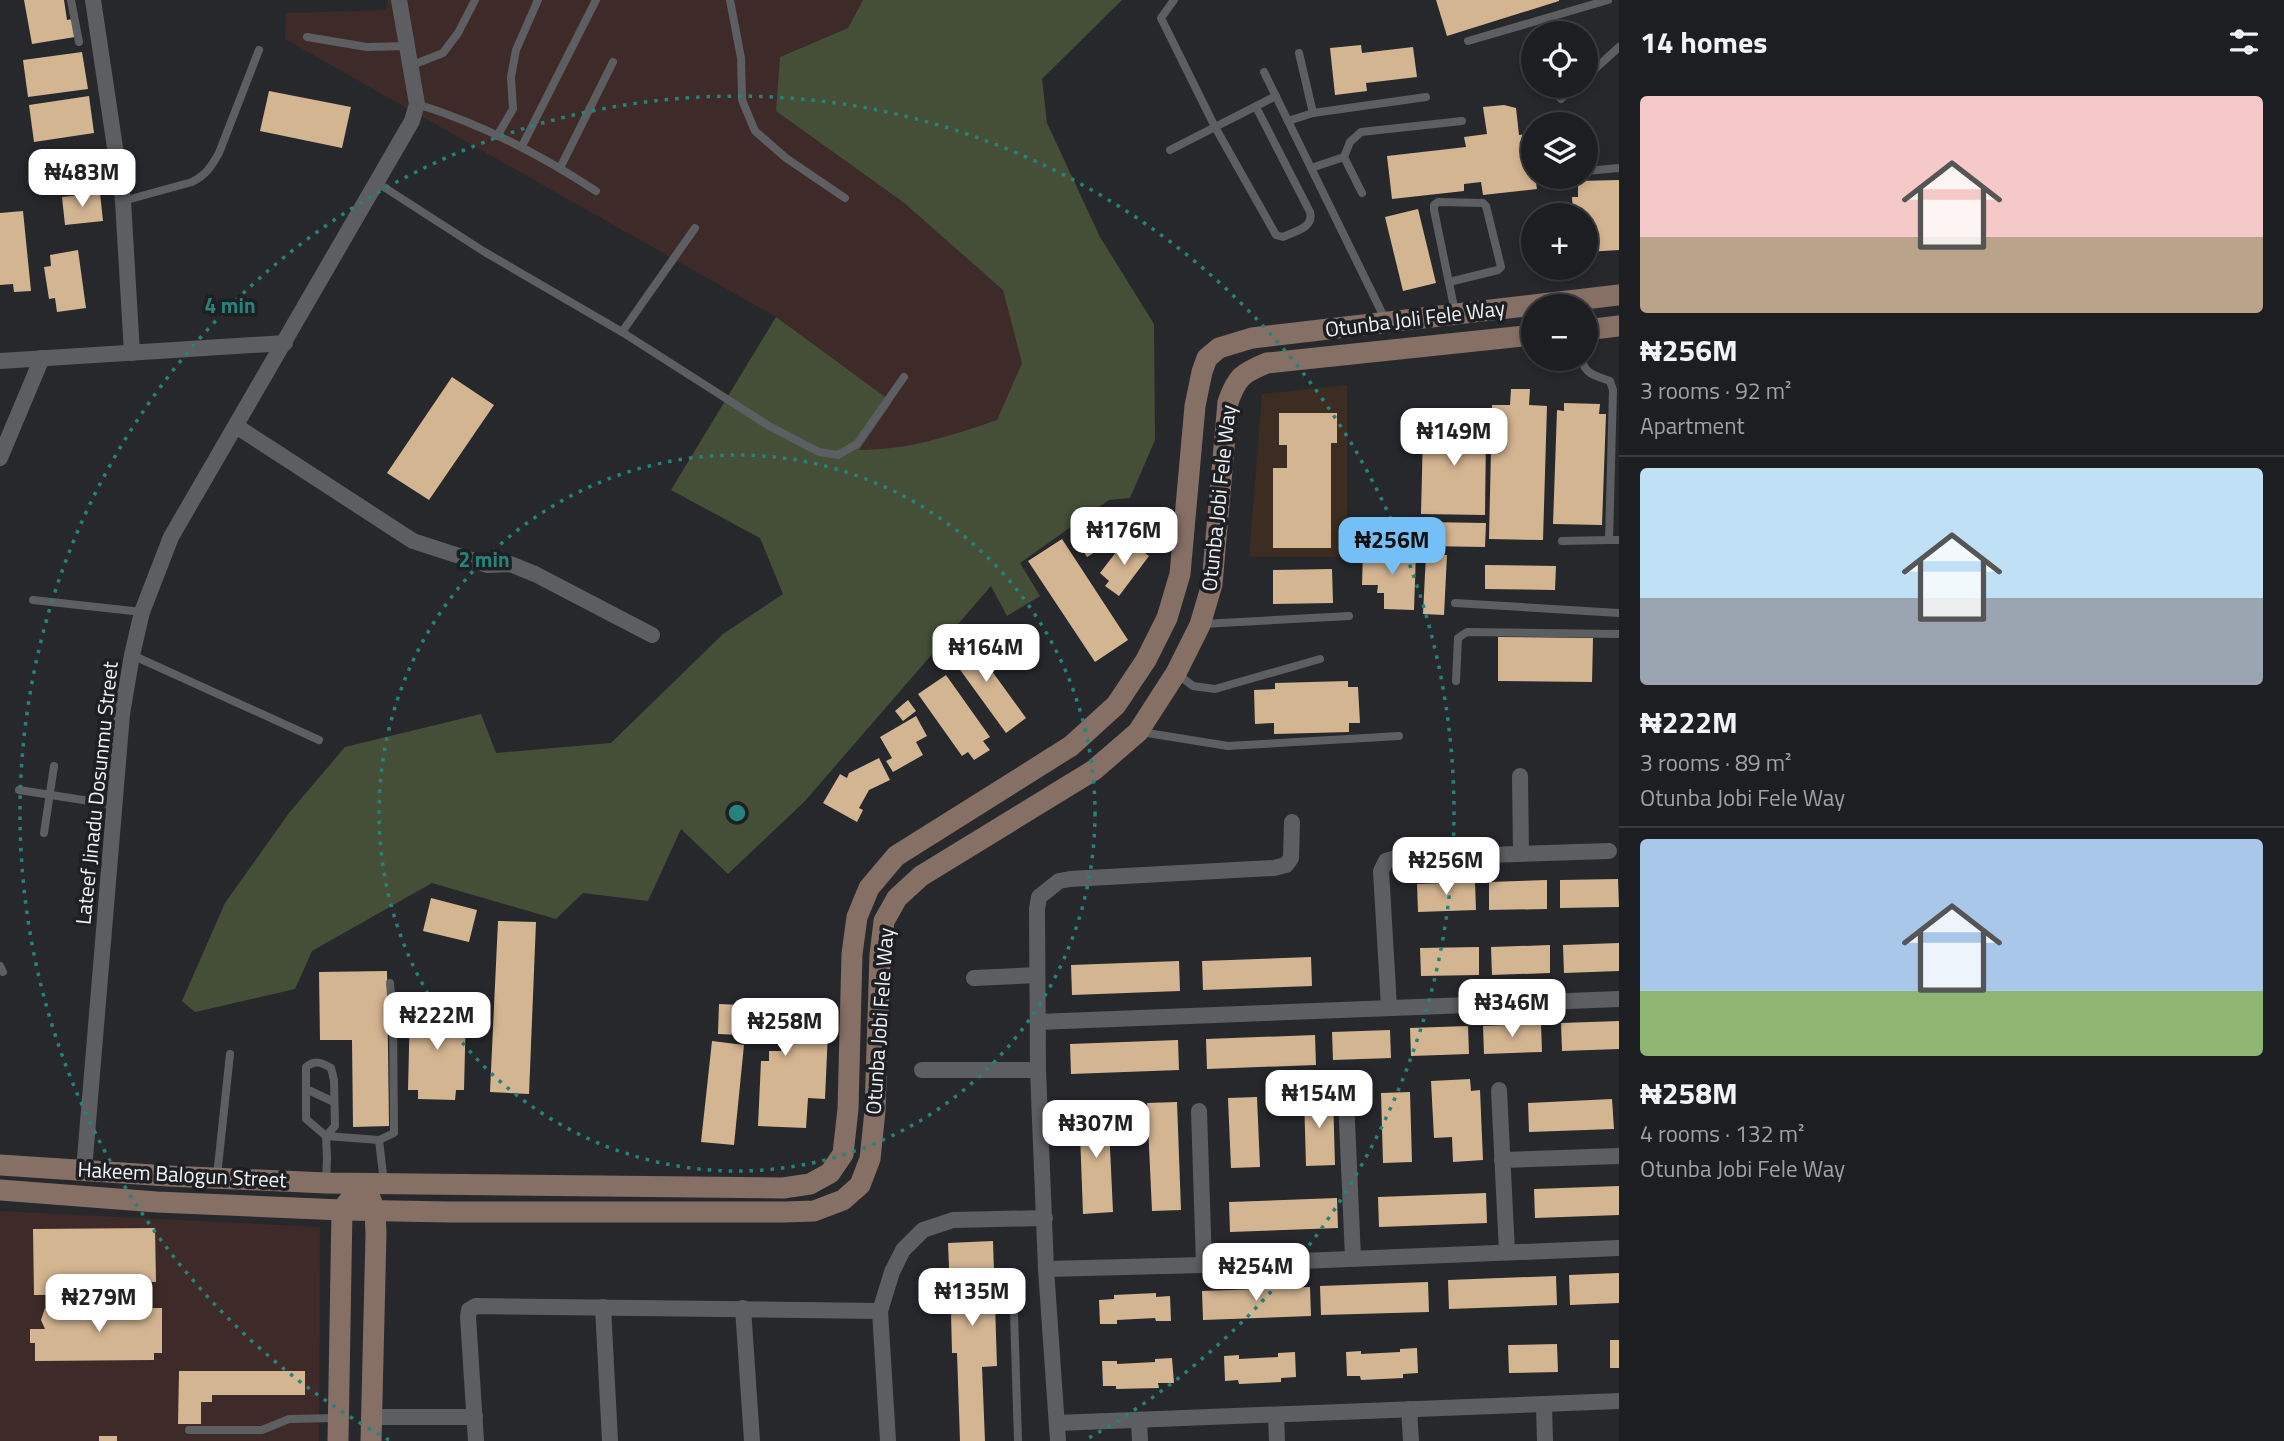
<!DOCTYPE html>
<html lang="en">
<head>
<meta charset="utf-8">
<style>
	:root { --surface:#1d1e21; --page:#2a2b2e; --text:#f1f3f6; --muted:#a0a2a5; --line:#3b3c3f; --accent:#74c0f6 }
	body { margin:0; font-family:"Titillium Web",sans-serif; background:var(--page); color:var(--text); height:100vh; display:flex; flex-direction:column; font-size:26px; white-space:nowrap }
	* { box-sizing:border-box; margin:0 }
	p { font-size:23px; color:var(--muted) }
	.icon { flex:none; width:38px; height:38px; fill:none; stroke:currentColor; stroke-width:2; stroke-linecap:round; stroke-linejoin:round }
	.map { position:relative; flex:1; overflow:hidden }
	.side { display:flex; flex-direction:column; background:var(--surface); width:665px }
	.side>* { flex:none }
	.tools { position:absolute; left:1521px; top:21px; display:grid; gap:14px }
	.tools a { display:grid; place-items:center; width:77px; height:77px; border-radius:50%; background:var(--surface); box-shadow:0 4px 10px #0003,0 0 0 2px var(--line); font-size:35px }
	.price { position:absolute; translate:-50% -60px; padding:0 16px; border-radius:14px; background:#fff; color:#222; font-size:23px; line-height:46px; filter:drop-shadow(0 2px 4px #0008) }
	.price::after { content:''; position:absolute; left:50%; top:42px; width:21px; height:16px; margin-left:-10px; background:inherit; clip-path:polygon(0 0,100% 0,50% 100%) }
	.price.on { background:var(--accent); color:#111 }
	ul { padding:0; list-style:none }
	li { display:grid; align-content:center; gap:14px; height:371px; padding:0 21px }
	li+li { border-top:2px solid var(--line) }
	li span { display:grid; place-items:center; height:217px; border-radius:7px; color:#555 }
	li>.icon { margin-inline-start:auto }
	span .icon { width:126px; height:126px; fill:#fffc; stroke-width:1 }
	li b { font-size:30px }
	h2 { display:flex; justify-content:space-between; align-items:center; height:84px; padding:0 21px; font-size:30px }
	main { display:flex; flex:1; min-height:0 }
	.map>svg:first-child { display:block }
</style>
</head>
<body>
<main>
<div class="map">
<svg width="1619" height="1441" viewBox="0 0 1619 1441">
	<rect width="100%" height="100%" fill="#27282c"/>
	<!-- commercial -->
	<g fill="#3e2a28">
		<polygon points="388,0 863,0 848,28 780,57 903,202 1003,290 1022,363 997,420 927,443 880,450 858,450 776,317 285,39 286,13 386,10"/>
		<polygon points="0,1211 320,1227 319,1441 0,1441"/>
	</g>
	<!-- education -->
	<polygon fill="#3c2c21" points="1347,385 1347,557 1249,557 1262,394"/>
	<!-- green -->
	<path fill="#454f37" d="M863,0H1122L1042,79L1047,123L1100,237L1154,324L1155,440L1130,498L1109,500L1020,563L1040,596L1007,616L991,586L805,801L728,874L681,829L648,901L583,893L556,919L432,883L312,951L295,989L195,1012L182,1001L225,903L289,813L345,747L481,714L496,753L611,743L723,634L783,594L760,538L671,490L776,317L892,402L859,450C910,450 949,436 997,420L1022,363L1003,290L903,202L776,111L780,57L848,28Z"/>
	<!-- building -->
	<g fill="#d4b592">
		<polygon points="24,0 64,0 67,20 72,19 75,37 32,44"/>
		<polygon points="1436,0 1559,0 1559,1 1447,36"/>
		<polygon points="1361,45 1362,53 1413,47 1417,77 1366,83 1367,91 1335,95 1330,48"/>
		<polygon points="82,52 88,89 28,97 23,60"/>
		<polygon points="269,91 351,107 342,148 260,131"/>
		<polygon points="89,96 94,133 34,142 29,105"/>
		<polygon points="1504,105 1516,108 1519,135 1530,134 1533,177 1535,177 1537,189 1483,195 1481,182 1464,184 1464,191 1392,199 1387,156 1466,147 1464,137 1487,134 1483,107"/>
		<polygon points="82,154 85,182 48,185 45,158"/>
		<polygon points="1619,180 1619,250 1586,252 1586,215 1578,215 1578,211 1573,211 1572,197 1578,197 1578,181"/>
		<polygon points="100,193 103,221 65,225 62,197"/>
		<polygon points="1418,209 1436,283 1403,291 1385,217"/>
		<polygon points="23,211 31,291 14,292 13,284 0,285 0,213"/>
		<polygon points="78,250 86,308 57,312 55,298 49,299 44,267 51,266 50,255"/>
		<polygon points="452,377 494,405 429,500 387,473"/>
		<polygon points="1511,389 1530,389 1529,405 1547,406 1543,540 1489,539 1492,405 1510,405"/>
		<polygon points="1564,403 1600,404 1599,414 1606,414 1602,525 1553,524 1557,410 1564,411"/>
		<polygon points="1279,413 1337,413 1337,443 1331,443 1331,548 1273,548 1273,468 1287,468 1287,445 1279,445"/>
		<polygon points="1429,418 1481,419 1480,432 1486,432 1485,515 1421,514 1423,431 1429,431"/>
		<polygon points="1112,511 1126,533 1087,557 1073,534"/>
		<polygon points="1425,522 1486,523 1485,547 1424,546"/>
		<polygon points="1062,539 1128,640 1095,662 1028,561"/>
		<polygon points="1126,539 1149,556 1119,596 1105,586 1109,581 1100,573"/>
		<polygon points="1363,551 1416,553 1414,610 1384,609 1384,593 1377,593 1378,585 1362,585"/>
		<polygon points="1426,554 1447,555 1444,615 1423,614"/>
		<polygon points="1485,565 1556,566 1555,590 1485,589"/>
		<polygon points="1332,569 1333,603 1273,604 1273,570"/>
		<polygon points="965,634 1026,718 1006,733 945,649"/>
		<polygon points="1498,637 1593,638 1592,682 1498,681"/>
		<polygon points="946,675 990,737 983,741 990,750 974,760 968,752 962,756 918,694"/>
		<polygon points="1348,681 1348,687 1358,687 1360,723 1349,723 1349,732 1274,734 1274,723 1255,724 1254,690 1275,689 1275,683"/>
		<polygon points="908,700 916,711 903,721 895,711"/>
		<polygon points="916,716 927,736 916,742 923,755 893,772 886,761 892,758 880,737"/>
		<polygon points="879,758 890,780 869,790 859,808 863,810 857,822 823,803 840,774 847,778 849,773"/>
		<polygon points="1618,879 1619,907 1560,908 1560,880"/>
		<polygon points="1547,880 1547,909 1489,910 1489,882"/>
		<polygon points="1475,882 1476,910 1418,912 1417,884"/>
		<polygon points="431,898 477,910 469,942 423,931"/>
		<polygon points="498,921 536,922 529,1094 490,1092"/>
		<polygon points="1619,943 1619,971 1564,973 1563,945"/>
		<polygon points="1550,945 1550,973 1492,975 1491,947"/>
		<polygon points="1479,947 1479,975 1421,976 1420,948"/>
		<polygon points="1311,957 1312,986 1203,990 1202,961"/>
		<polygon points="1179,961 1180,991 1072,995 1071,965"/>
		<polygon points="387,971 389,1126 353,1127 352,1040 320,1040 319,972"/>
		<polygon points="719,1004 829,1009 825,1099 808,1098 806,1128 758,1126 761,1061 769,1061 769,1051 781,1051 782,1044 790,1044 790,1037 718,1034"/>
		<polygon points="410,1007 466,1009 464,1090 456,1090 455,1100 418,1099 418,1090 408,1090"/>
		<polygon points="1619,1021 1619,1049 1562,1051 1561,1023"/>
		<polygon points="1541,1024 1542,1052 1484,1054 1483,1026"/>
		<polygon points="1468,1026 1469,1054 1411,1056 1410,1028"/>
		<polygon points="1390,1030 1391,1058 1333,1060 1332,1032"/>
		<polygon points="1315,1035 1316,1065 1207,1069 1206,1039"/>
		<polygon points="1178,1040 1179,1070 1071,1074 1070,1044"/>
		<polygon points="712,1041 744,1045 734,1145 701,1142"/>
		<polygon points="1470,1079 1471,1091 1480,1090 1483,1160 1453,1162 1452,1137 1434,1138 1431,1081"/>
		<polygon points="1410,1092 1412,1162 1383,1163 1381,1093"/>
		<polygon points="1333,1095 1335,1165 1306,1166 1304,1096"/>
		<polygon points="1257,1097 1260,1167 1231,1168 1228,1098"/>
		<polygon points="1612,1099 1614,1129 1529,1132 1528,1103"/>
		<polygon points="1177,1102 1181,1210 1152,1211 1147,1103"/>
		<polygon points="1108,1105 1113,1212 1083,1214 1079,1106"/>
		<polygon points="1619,1186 1619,1215 1535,1218 1534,1189"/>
		<polygon points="1486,1193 1487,1223 1379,1227 1378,1197"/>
		<polygon points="1337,1198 1338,1228 1230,1232 1229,1202"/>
		<polygon points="155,1228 156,1282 145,1282 145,1294 34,1295 33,1229"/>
		<polygon points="993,1241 997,1366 982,1367 985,1441 960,1441 957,1353 952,1353 951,1312 946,1312 945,1291 950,1291 948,1243"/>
		<polygon points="1619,1273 1619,1303 1570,1305 1569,1275"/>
		<polygon points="1556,1276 1557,1305 1449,1309 1448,1280"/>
		<polygon points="1428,1282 1429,1312 1321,1315 1320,1286"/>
		<polygon points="1310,1287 1311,1316 1203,1320 1202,1291"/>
		<polygon points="1156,1293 1156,1297 1170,1296 1171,1321 1156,1321 1155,1318 1117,1320 1117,1324 1100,1324 1099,1300 1114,1299 1114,1295"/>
		<polygon points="45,1308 162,1308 162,1353 154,1353 154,1360 35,1361 35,1343 30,1343 30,1329 45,1329 41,1320"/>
		<rect x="1610" y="1340" width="9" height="28"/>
		<polygon points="1557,1344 1558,1372 1509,1373 1508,1345"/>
		<polygon points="1417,1348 1418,1373 1403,1374 1403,1378 1361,1380 1360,1376 1347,1376 1346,1352 1361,1351 1361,1354 1400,1352 1400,1349"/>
		<polygon points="1295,1352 1296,1377 1281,1378 1281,1382 1239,1384 1238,1380 1225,1381 1224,1356 1239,1355 1239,1359 1278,1357 1278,1353"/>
		<polygon points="1172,1358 1174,1383 1158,1383 1159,1388 1116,1389 1116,1386 1103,1386 1102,1361 1117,1361 1117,1364 1155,1362 1155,1359"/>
		<polygon points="179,1371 305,1371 305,1395 212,1395 212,1402 201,1402 201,1424 178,1424"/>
		<rect x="99" y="1436" width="18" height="5"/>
	</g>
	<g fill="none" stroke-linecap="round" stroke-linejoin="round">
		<!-- lane -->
		<g stroke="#5c5e62" stroke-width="8">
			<polyline points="71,0 79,42"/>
			<polyline points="730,0 741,58 742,100 755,131 786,158 845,198"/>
			<path d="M1174,0L1161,18L1215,127L1276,235L1283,237C1295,231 1314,228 1310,212L1256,107"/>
			<polyline points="307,37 367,47 407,46"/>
			<polyline points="1468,41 1608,0"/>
			<polyline points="1299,53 1313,113"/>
			<polyline points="410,66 443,53 458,33 475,0"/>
			<polyline points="1264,72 1386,321"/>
			<polyline points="1586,77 1619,47"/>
			<polyline points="1561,99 1576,86"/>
			<path d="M417,104C481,124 540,154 596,191"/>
			<polyline points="1288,121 1313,113 1426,97"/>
			<polyline points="497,136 513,109 511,77 516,50 538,0"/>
			<polyline points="522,146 596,0"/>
			<polyline points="1170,150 1276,96"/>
			<polyline points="1344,157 1362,193"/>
			<polyline points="560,168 613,62"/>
			<polyline points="1311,168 1344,157 1350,142 1361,132 1462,121"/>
			<polyline points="1586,171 1619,168"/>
			<polyline points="376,182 483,251 622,332 769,426 819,452 838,455 857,444 904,377"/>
			<path d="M123,201L192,182C206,175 211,167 219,153L259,50"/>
			<polyline points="1449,282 1498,270 1501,267 1486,206 1483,203 1438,202 1434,205 1434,210 1455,312"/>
			<polyline points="622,332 695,228"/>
			<path d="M1582,359C1584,374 1596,376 1610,381L1613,390L1609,540H1619"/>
			<polyline points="1562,541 1609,540"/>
			<polyline points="33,600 142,612"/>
			<polyline points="1455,603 1619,613"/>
			<polyline points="1203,624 1349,616"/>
			<polyline points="132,655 319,740"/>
			<polyline points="1176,673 1193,686 1215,689 1320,659"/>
			<polyline points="1456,681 1458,638 1467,632 1619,634"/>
			<polyline points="1141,732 1228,746 1399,736"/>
			<polyline points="19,790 115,805"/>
			<polyline points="44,833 54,766"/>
			<polyline points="0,966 3,972"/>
			<polyline points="306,1089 334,1102"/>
			<polyline points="217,1176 230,1054"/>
			<path d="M326,1183L327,1158L326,1136L306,1119V1067C315,1060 321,1062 331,1068L334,1080L335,1126L326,1136L379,1140"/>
			<polyline points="384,1183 379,1140 394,1133 393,1019 390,983"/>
			<polyline points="1013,1280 1018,1441"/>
			<polyline points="189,1430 262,1430 289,1419 338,1418"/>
		</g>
		<!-- street -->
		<g stroke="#5c5e62" stroke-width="16">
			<polyline points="93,0 123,201 132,353"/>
			<polyline points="0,361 285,343"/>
			<polyline points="236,426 413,541 487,565 510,564 535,574 652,635"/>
			<polyline points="0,458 42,358"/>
			<polyline points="1520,776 1521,853"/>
			<polyline points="974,978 1037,975"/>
			<polyline points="1389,1007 1381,871 1386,861 1396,858 1609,851"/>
			<polyline points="1038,1022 1619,999"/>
			<polyline points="922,1070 1038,1070"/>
			<polyline points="1499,1090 1507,1252"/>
			<polyline points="1346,1099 1353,1258"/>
			<polyline points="1199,1111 1204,1265"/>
			<polyline points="1502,1160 1619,1156"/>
			<polyline points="84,1170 122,714 132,655 142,612 171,537 412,121 417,104 399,0"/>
			<polyline points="1046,1269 1204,1265 1619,1248"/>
			<polyline points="603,1307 610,1441"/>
			<polyline points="743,1308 752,1441"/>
			<polyline points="1544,1405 1545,1441"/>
			<polyline points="1409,1409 1411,1441"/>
			<polyline points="1276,1415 1277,1441"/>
			<polyline points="372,1417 475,1417"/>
			<polyline points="1139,1421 1140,1441"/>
			<polyline points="1057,1423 1619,1401"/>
			<polyline points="476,1441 468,1317 469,1310 476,1306 880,1311"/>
			<polyline points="888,1441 880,1311 892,1272 903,1250 923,1230 953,1220 1045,1218"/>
			<polyline points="1058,1441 1046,1269 1038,1070 1037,909 1039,897 1059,881 1070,879 1274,868 1286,865 1291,858 1292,822"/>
		</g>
		<!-- secondary -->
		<g stroke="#866f65" stroke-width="21">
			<polyline points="1586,330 1619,326"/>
			<polyline points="0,1165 168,1176 326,1183 783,1188 810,1184 830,1173 843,1154 848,1109 852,954 857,917 869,888 896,856 1071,746 1116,705 1146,660 1167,618 1180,574 1195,406 1202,372 1207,358 1219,348 1252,338 1619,295"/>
			<path d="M0,1190L157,1202L342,1210L449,1212H785L814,1211L843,1200L860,1185L870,1159L875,1111L880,955L884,921L897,898L921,876L1094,770L1138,732L1176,673L1200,625L1212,584L1228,402C1237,377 1242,373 1267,363L1533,335"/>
			<polyline points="370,1198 375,1210 376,1234 371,1441"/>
			<polyline points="338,1441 342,1210 351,1198"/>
		</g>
	</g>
	<!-- distance rings -->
	<g fill="none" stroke="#26837c" stroke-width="3.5" stroke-dasharray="3.5 7">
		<circle cx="737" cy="813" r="358"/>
		<path d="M389 1440A717 717 0 1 1 1085 1440"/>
	</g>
	<g text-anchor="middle" stroke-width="7" stroke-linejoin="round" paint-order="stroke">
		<!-- street labels -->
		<g font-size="21" fill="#f3f4f6" stroke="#1d1f22">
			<text transform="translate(1415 319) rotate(-7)" y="7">Otunba Joli Fele Way</text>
			<text transform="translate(1219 498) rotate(-84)" y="7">Otunba Jobi Fele Way</text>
			<text transform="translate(97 793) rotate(-84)" y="7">Lateef Jinadu Dosunmu Street</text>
			<text transform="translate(880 1021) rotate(-86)" y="7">Otunba Jobi Fele Way</text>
			<text transform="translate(182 1175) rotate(3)" y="7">Hakeem Balogun Street</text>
		</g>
	</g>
	<circle cx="737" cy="813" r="10" fill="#26837c" stroke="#1d1f22" stroke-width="3.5"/>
	<g font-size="21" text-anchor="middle" font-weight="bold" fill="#26837c" stroke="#1d1f22" stroke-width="7" stroke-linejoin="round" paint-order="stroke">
		<text x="230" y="313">4 min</text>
		<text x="484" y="567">2 min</text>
	</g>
</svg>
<div class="tools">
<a><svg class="icon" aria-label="locate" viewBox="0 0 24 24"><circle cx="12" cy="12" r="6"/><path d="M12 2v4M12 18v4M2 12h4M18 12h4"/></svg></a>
<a><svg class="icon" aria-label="layers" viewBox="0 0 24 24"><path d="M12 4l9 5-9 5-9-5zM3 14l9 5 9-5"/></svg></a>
<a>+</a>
<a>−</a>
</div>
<b class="price" style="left:82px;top:209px">₦483M</b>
<b class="price" style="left:1454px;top:468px">₦149M</b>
<b class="price" style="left:1124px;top:567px">₦176M</b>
<b class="price on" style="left:1392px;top:577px">₦256M</b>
<b class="price" style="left:986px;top:684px">₦164M</b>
<b class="price" style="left:1446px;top:897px">₦256M</b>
<b class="price" style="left:1512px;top:1039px">₦346M</b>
<b class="price" style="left:437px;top:1052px">₦222M</b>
<b class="price" style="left:785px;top:1058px">₦258M</b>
<b class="price" style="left:1319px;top:1130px">₦154M</b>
<b class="price" style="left:1096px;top:1160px">₦307M</b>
<b class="price" style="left:1256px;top:1303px">₦254M</b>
<b class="price" style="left:972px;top:1328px">₦135M</b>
<b class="price" style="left:99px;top:1334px">₦279M</b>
</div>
<section class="side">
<h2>14 homes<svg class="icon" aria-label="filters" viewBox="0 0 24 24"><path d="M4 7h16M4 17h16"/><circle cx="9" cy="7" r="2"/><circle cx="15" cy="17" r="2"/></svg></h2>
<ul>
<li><span style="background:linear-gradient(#f6c9c9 65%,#b9a48a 0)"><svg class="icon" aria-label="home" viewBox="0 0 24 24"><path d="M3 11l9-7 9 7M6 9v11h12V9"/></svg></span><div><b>₦256M</b><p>3 rooms · 92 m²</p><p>Apartment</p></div></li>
<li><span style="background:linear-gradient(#bfe0f5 60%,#9aa5b1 0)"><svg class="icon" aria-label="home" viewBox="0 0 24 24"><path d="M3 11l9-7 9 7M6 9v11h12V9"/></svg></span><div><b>₦222M</b><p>3 rooms · 89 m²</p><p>Otunba Jobi Fele Way</p></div></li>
<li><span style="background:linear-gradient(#a9c7e8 70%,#8fb573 0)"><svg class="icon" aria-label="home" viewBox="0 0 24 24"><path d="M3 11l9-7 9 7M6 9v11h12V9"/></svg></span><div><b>₦258M</b><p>4 rooms · 132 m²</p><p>Otunba Jobi Fele Way</p></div></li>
</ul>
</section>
</main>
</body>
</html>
